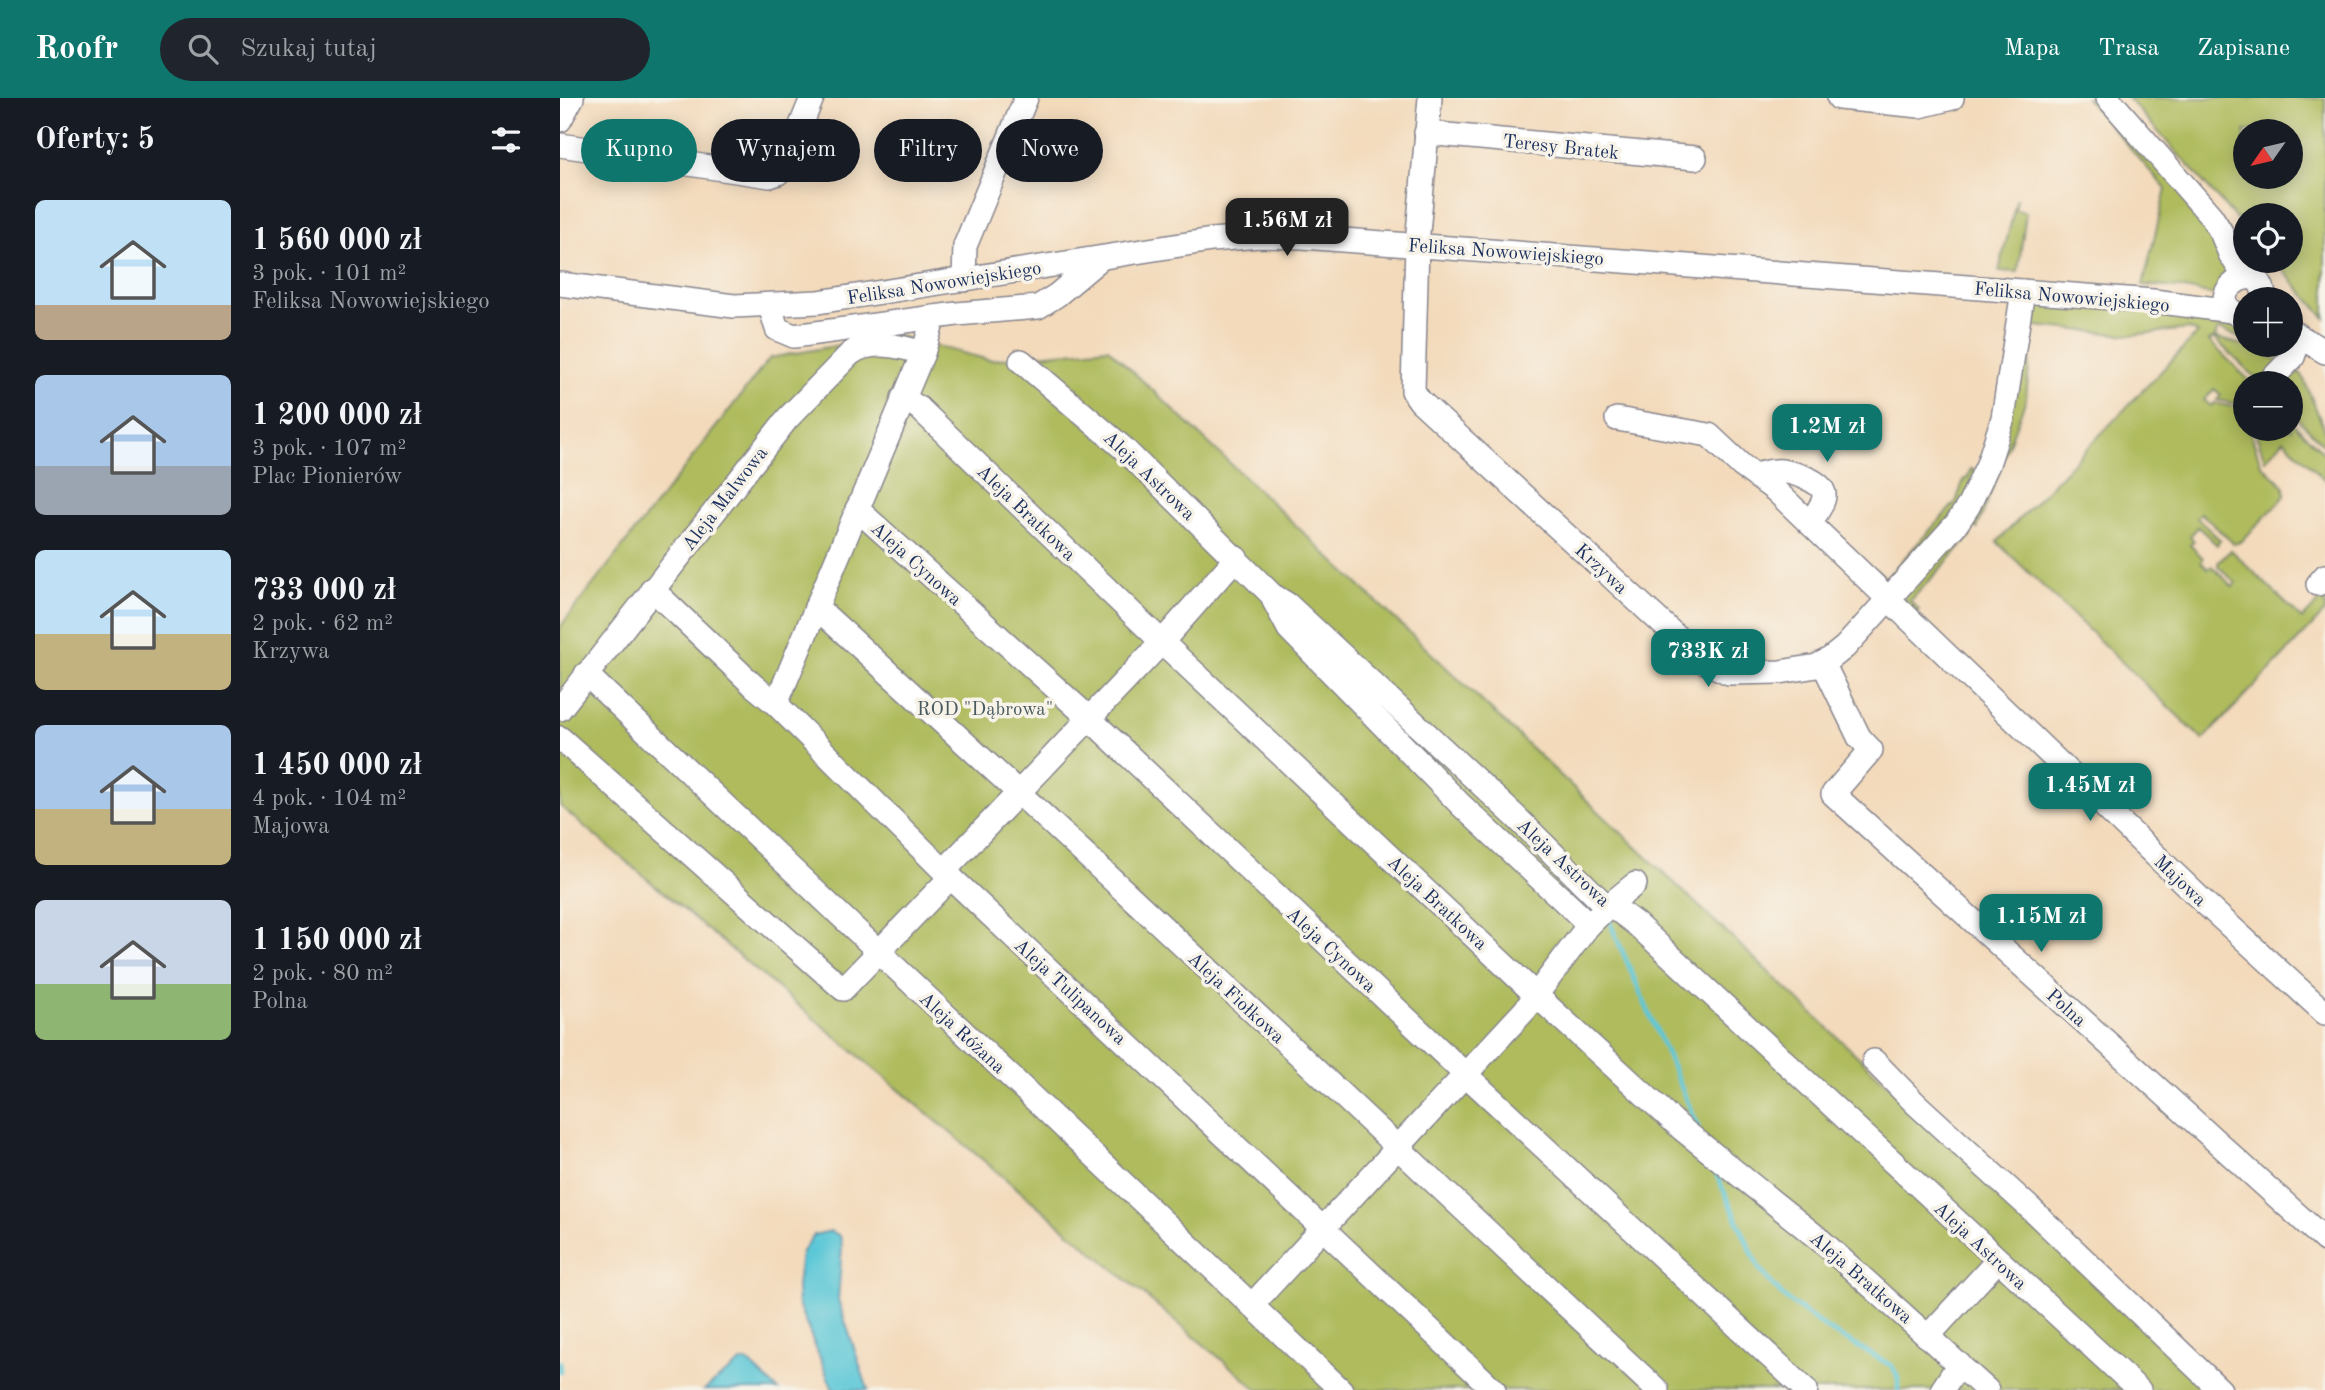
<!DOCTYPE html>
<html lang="pl">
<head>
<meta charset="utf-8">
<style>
	:root { --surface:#171b24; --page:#20242c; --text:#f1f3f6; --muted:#9ea1a6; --accent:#0f766e }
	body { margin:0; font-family:"Old Standard TT",serif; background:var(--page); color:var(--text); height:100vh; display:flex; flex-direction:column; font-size:26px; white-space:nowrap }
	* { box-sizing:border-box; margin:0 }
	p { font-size:23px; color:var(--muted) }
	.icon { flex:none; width:38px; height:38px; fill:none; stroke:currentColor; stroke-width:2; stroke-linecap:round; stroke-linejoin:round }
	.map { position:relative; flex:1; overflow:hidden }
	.panel { display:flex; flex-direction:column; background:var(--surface); width:560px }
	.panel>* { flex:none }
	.banner { position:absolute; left:21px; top:21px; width:665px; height:63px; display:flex; gap:14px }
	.needle { width:46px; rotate:236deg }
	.fabs { position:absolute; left:1673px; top:21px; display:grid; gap:14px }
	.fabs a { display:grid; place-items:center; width:70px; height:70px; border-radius:50%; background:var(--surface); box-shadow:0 4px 18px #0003; font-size:35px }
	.price { position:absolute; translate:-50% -60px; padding:0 16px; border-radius:14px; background:var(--accent); color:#fff; font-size:23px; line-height:46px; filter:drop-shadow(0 2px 4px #0008) }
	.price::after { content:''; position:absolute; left:50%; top:42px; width:21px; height:16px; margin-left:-10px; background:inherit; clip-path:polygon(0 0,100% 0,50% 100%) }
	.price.active { background:#222; color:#fff }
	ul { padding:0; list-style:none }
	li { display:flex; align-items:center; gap:21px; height:175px; padding:0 35px }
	li span { display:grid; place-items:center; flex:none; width:196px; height:140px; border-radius:10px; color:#555 }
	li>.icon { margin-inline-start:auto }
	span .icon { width:84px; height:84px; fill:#fffc; stroke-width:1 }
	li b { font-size:30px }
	h2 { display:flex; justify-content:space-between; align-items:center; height:84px; padding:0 35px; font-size:30px }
	.pill { padding:0 24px; border-radius:32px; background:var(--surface); box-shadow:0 4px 18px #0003; font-size:24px; line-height:63px }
	.pill.active { background:var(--accent); color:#fff }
	header { display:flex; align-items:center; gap:42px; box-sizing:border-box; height:98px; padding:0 35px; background:var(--accent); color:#fff }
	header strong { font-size:33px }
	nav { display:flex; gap:38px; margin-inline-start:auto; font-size:24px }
	.search { width:490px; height:63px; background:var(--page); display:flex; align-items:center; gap:18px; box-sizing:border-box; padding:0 24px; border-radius:38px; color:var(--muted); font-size:26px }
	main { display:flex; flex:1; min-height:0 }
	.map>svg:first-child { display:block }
</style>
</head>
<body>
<header>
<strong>Roofr</strong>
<div class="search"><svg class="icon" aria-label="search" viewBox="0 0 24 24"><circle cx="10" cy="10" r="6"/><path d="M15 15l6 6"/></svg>Szukaj tutaj</div>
<nav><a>Mapa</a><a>Trasa</a><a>Zapisane</a></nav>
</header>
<main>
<section class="panel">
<h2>Oferty: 5<svg class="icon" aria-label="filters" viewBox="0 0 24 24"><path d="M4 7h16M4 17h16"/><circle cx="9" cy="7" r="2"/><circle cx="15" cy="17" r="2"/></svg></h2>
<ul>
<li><span style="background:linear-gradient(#bfe0f5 75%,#b9a48a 0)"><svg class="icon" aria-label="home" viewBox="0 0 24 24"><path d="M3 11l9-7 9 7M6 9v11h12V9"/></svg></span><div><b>1 560 000 zł</b><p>3 pok. · 101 m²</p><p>Feliksa Nowowiejskiego</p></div></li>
<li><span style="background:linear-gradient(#a9c7e8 65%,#9aa5b1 0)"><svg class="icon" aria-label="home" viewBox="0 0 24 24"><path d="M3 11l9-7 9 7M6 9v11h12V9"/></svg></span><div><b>1 200 000 zł</b><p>3 pok. · 107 m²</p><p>Plac Pionierów</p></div></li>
<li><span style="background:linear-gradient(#bfe0f5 60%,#c2b280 0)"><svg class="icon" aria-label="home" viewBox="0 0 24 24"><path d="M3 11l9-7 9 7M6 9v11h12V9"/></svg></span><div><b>733 000 zł</b><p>2 pok. · 62 m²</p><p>Krzywa</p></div></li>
<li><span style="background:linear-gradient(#a9c7e8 60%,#c2b280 0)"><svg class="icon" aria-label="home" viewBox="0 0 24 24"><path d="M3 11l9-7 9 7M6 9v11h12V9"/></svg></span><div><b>1 450 000 zł</b><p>4 pok. · 104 m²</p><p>Majowa</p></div></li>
<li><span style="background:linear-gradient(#c9d6e8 60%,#8fb573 0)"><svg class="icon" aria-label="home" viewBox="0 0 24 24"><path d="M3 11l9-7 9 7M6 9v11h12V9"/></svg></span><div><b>1 150 000 zł</b><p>2 pok. · 80 m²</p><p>Polna</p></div></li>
</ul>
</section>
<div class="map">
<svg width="1765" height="1292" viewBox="0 0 1765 1292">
	<rect width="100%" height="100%" fill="#f7f3e8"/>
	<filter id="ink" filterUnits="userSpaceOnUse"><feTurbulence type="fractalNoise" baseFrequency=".0143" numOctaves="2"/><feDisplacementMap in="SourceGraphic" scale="14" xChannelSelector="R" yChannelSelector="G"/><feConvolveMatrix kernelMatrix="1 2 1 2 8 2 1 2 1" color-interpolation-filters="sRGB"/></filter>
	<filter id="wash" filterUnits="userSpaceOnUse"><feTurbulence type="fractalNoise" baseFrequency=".00686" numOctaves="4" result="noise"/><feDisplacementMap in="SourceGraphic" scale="28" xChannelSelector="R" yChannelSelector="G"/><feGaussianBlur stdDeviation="1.57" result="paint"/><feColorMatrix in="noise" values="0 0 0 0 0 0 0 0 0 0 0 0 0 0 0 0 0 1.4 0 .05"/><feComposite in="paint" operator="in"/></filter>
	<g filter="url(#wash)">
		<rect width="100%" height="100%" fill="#f3dabb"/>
		<!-- green -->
		<g fill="#afbb5d" stroke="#65755e" stroke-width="2" fill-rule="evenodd">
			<polygon points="1526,0 1539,0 1692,172 1669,200 1619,190 1583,187 1606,91"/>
			<path d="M1568,0H1765V220L1715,163H1731V117H1685V131ZM1731,33V79H1685V33Z"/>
			<polygon points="1457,100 1455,112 1466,114 1458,174 1439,173"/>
			<polygon points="1476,202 1653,220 1684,228 1684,240 1658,231 1655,240 1687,248 1723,264 1701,285 1654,240 1649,243 1692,285 1685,285 1685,298 1678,306 1657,302 1661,297 1654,291 1644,302 1651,308 1654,305 1679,310 1685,305 1685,331 1689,331 1701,366 1724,388 1725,398 1681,444 1673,445 1641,415 1637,420 1660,442 1657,447 1638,429 1630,438 1634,443 1630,447 1643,460 1641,464 1648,471 1652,468 1673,489 1676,485 1658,468 1658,465 1671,452 1742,521 1765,498 1765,514 1643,642 1437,444 1638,235 1629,231 1570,237 1465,227 1469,210"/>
			<path d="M334,237L429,262L548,250C917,596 1284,944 1651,1292H698L0,708V529L210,260Z"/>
			<polygon points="1463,241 1471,246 1466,301 1417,431 1408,422"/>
			<polygon points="1730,268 1742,277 1765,333 1765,348 1731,314 1731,285 1713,285"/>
			<polygon points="1731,323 1765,356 1765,382 1724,342 1705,362 1694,331 1731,331"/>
			<polygon points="1411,371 1417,374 1403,405 1330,487 1316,479 1317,472 1326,480 1396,404 1404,381 1407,381"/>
			<polygon points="1402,429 1411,438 1350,503 1359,512 1354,517 1344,507 1343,497"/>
		</g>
		<!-- water -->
		<g fill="#5cc7d7" stroke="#3c7b9a" stroke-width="2">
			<polygon points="271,1133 280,1138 282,1148 278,1202 308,1292 273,1292 238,1206 237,1189 241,1155 254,1137"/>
			<polygon points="187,1263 218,1292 144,1292 181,1264"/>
		</g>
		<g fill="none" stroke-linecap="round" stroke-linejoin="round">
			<!-- stream -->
			<g stroke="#5cc7d7" stroke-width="4.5">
				<polyline points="1048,820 1138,1028"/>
				<polyline points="1153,1069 1199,1170 1210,1184 1225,1200 1267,1231 1332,1268 1338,1280 1338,1292"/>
				<polyline points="0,1264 0,1273"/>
			</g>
		</g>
	</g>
	<g filter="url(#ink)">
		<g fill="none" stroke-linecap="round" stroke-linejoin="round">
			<defs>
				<g id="minor">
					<polyline points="870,0 857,146 853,293 860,303 1143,563 1169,575 1220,574 1257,568 1270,561 1285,549 1397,425 1409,407 1428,366 1443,320 1463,193"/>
					<polyline points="1279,0 1360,8 1392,0"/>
					<polyline points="1548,0 1651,118 1661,134 1670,156 1686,180"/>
					<polyline points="0,22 12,0"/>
					<polyline points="866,35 1135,60"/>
					<polyline points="0,47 210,78 218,75 225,67 252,0"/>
					<polyline points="404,182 405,148 466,0"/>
					<polyline points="0,186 174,208 258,204 652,142 698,138 743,139 1593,203 1672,213"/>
					<polyline points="210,208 217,231 234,238 397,216 478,209 497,197 541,160"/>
					<path d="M1682,218C1634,202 1703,151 1704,201"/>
					<polyline points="1731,233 1765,254"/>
					<polyline points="461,263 562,349 712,497 727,506 956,719 1047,809 1060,814 1076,826 1579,1292"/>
					<polyline points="1708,285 1733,259 1740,239"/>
					<polyline points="343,300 359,310 602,544 977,898 1122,1031 1259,1141 1427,1292"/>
					<polyline points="1057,321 1149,337 1182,368 1215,392 1648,808 1765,915"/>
					<path d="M1195,377C1204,375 1213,372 1222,373C1233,375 1262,382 1264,396C1265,404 1254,418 1251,425"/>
					<polyline points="297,411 529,620 905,976 1246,1292"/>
					<polyline points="1758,486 1765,478"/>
					<polyline points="92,491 194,588 216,606 384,773 934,1292"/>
					<polyline points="714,503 729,531 901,707 1019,817 1028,828"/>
					<path d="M256,509C540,766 816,1031 1097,1292"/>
					<polyline points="1263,565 1299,639 1311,652 1273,696 1765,1142"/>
					<polyline points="26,576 781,1292"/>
					<polyline points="216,606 363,255 374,219"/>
					<path d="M0,611L227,321L290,256C310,241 340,248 363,255"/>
					<polyline points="0,640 283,891 391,779"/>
					<polyline points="384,773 602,544 676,460"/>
					<polyline points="1314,963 1355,1005 1471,1111 1660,1292"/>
					<polyline points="692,1207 965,912 1028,828 1047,809 1075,786"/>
					<polyline points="1369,1237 1438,1162"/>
					<polyline points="1382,1292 1399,1266"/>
				</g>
			</defs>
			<!-- minor casing -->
			<use href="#minor" stroke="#87848c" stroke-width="26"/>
			<!-- minor -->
			<use href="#minor" stroke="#fff" stroke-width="23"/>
		</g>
	</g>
	<g text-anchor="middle" stroke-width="7" stroke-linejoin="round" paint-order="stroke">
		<!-- street labels -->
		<g font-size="19" fill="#1b2f5e" stroke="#f7f3e8">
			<text transform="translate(1001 48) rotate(6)" y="7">Teresy Bratek</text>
			<text transform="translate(946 153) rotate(4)" y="7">Feliksa Nowowiejskiego</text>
			<text transform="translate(384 184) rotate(-9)" y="7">Feliksa Nowowiejskiego</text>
			<text transform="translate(1512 198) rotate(5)" y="7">Feliksa Nowowiejskiego</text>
			<text transform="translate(590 377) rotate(44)" y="7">Aleja Astrowa</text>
			<text transform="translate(164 400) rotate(-52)" y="7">Aleja Malwowa</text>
			<text transform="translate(467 414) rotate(44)" y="7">Aleja Bratkowa</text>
			<text transform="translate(357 465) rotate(42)" y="7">Aleja Cynowa</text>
			<text transform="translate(1042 470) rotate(43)" y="7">Krzywa</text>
			<text transform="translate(1004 764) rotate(43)" y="7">Aleja Astrowa</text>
			<text transform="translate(1621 782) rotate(44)" y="7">Majowa</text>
			<text transform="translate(878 804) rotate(43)" y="7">Aleja Bratkowa</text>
			<text transform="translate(772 851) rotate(43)" y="7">Aleja Cynowa</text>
			<text transform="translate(511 893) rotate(43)" y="7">Aleja Tulipanowa</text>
			<text transform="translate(677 899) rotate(43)" y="7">Aleja Fiołkowa</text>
			<text transform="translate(1507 909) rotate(42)" y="7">Polna</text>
			<text transform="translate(403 934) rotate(43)" y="7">Aleja Różana</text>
			<text transform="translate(1421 1147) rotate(43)" y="7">Aleja Astrowa</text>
			<text transform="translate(1302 1179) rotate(41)" y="7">Aleja Bratkowa</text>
		</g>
		<!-- park labels -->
		<g font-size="19" fill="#47595e" stroke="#f7f3e8">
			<text x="425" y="617">ROD "Dąbrowa"</text>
		</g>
	</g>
</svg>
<div class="fabs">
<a><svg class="needle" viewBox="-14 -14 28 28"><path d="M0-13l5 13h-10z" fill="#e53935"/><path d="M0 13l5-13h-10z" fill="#9ea1a6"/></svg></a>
<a><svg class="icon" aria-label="locate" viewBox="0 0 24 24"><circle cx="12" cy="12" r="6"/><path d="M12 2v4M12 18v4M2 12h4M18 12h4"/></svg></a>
<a>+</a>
<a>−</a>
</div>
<b class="price active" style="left:727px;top:160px">1.56M zł</b>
<b class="price" style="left:1267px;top:366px">1.2M zł</b>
<b class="price" style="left:1148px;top:591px">733K zł</b>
<b class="price" style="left:1530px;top:725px">1.45M zł</b>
<b class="price" style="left:1481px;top:856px">1.15M zł</b>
<div class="banner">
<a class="pill active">Kupno</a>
<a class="pill">Wynajem</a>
<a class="pill">Filtry</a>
<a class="pill">Nowe</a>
</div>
</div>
</main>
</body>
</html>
